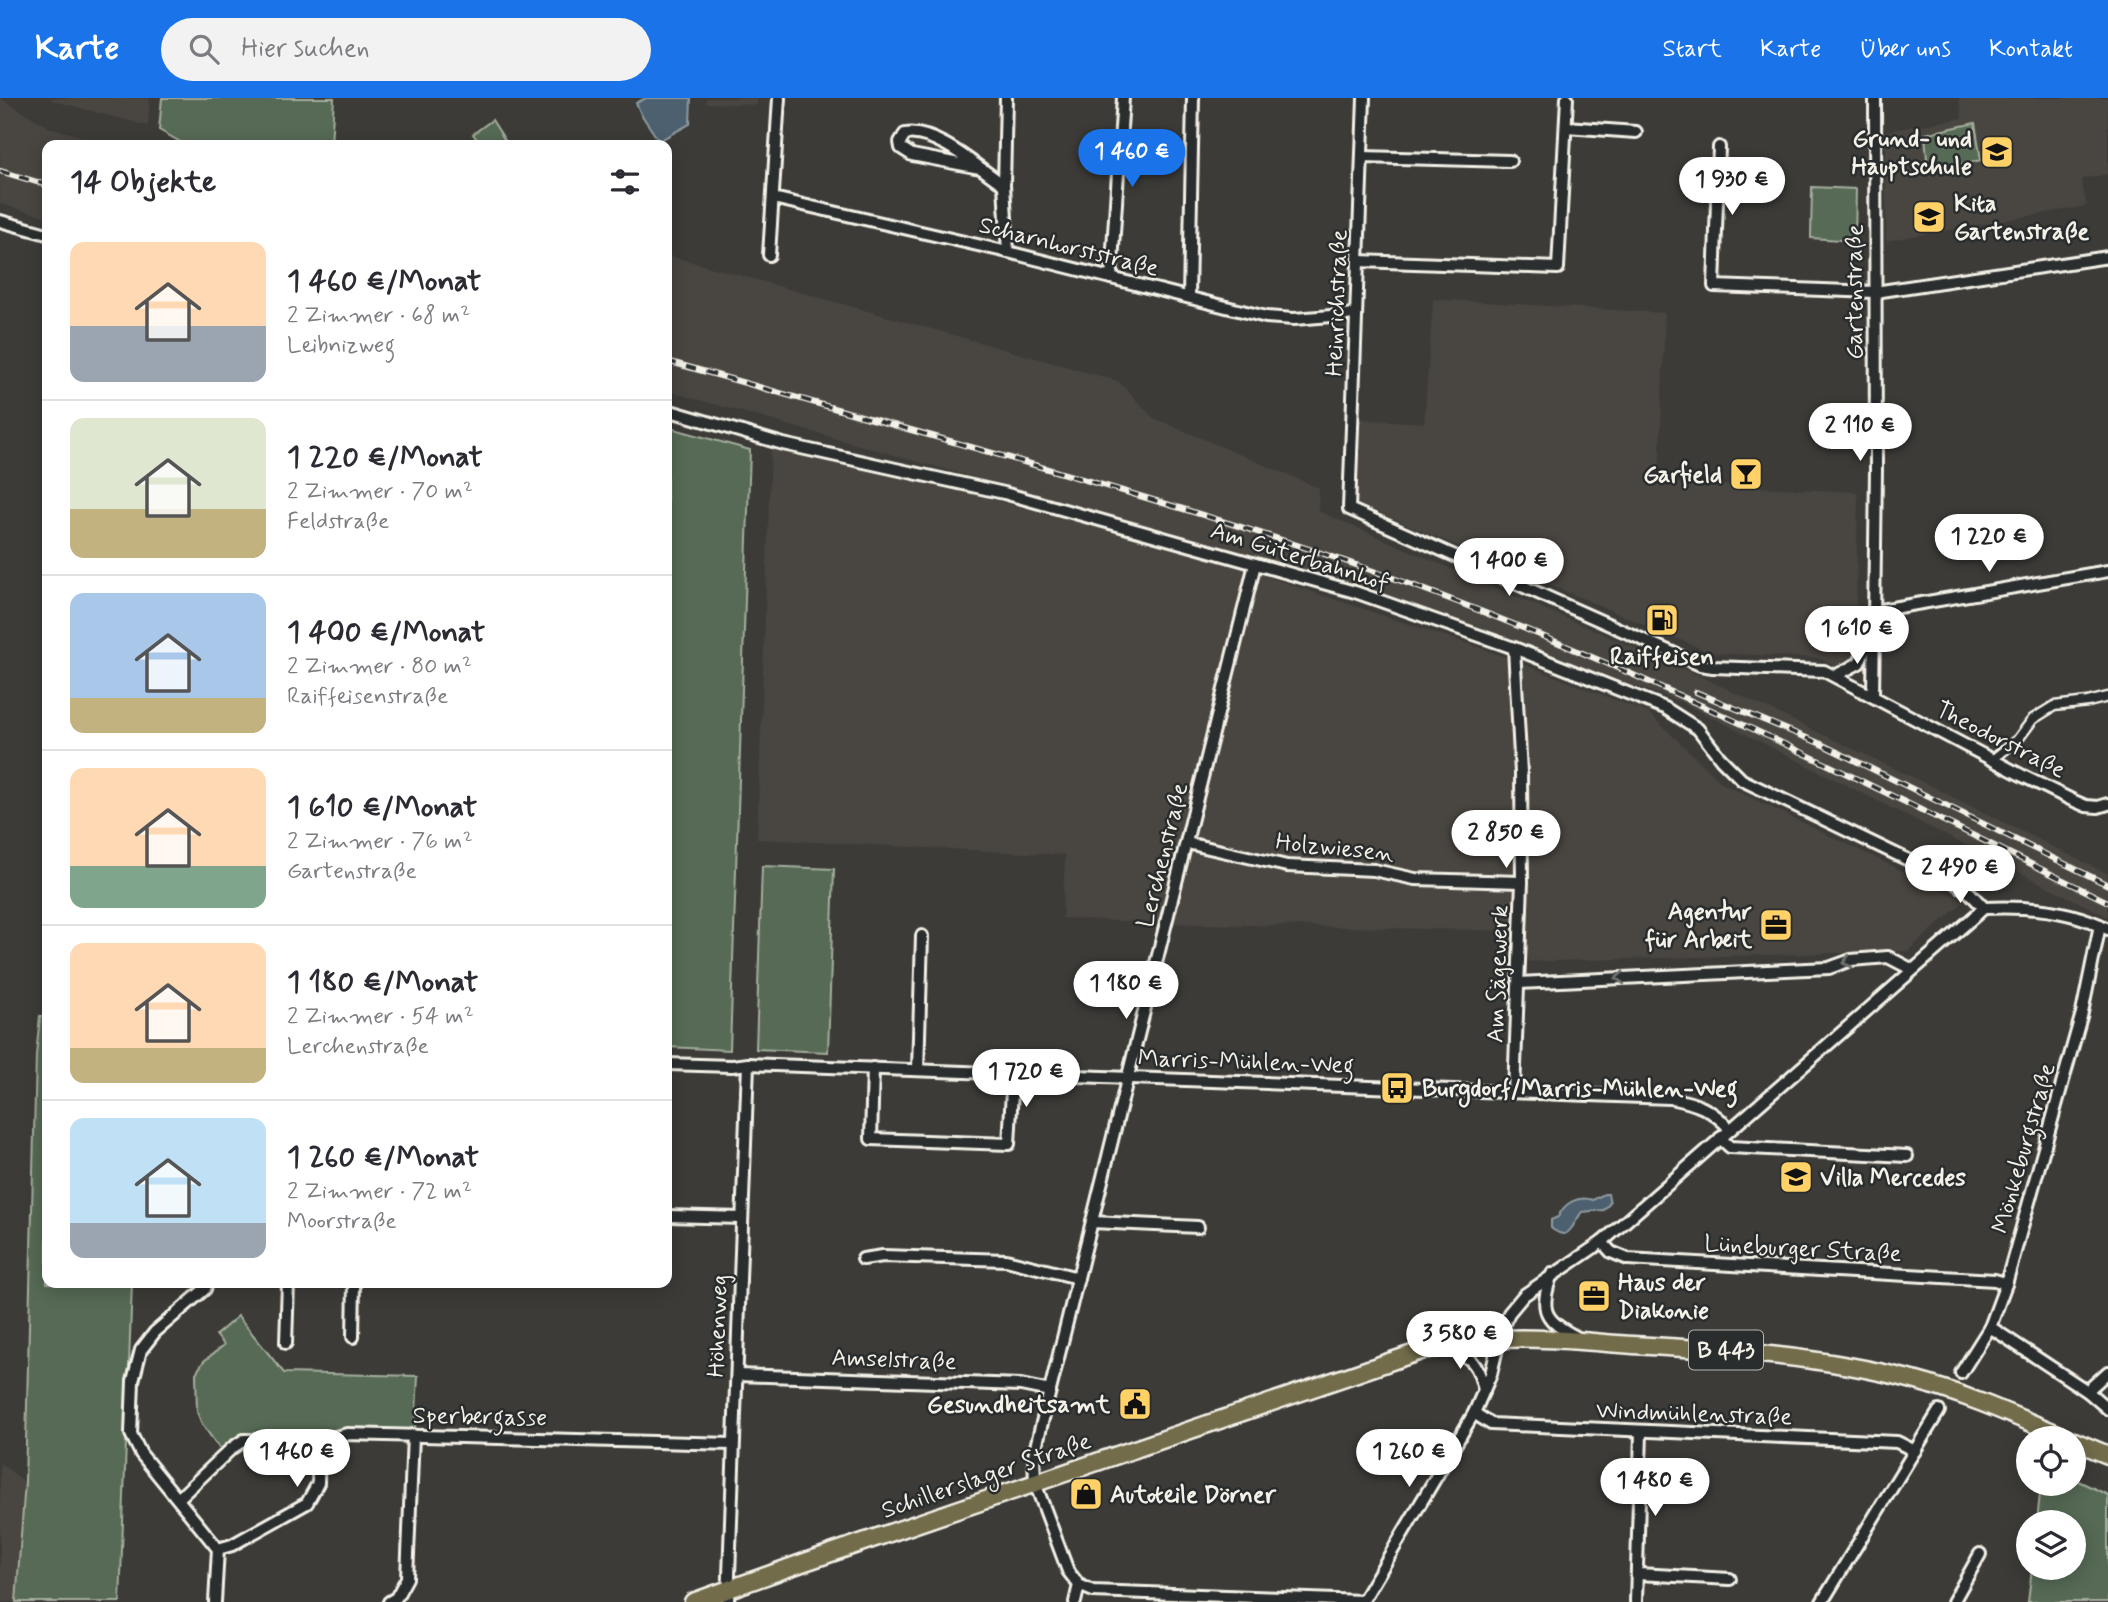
<!DOCTYPE html>
<html lang="de">
<head>
<meta charset="utf-8">
<style>
	:root { --surface:#fff; --page:#f2f2f3; --text:#2b2b33; --muted:#7c7c81; --line:#e1e1e2; --accent:#1a73e8 }
	body { margin:0; font-family:Mynerve,sans-serif; background:var(--page); color:var(--text); height:100vh; display:flex; flex-direction:column; font-size:26px; white-space:nowrap }
	* { box-sizing:border-box; margin:0 }
	p { font-size:23px; color:var(--muted) }
	.icon { flex:none; width:38px; height:38px; fill:none; stroke:currentColor; stroke-width:2; stroke-linecap:round; stroke-linejoin:round }
	.map { position:relative; flex:1; overflow:hidden }
	.panel { position:absolute; left:42px; top:42px; width:630px; height:1148px; display:flex; flex-direction:column; background:var(--surface); border-radius:14px; box-shadow:0 4px 18px #0003 }
	.panel>* { flex:none }
	.buttons { position:absolute; left:2016px; top:1328px; display:grid; gap:14px }
	.buttons a { display:grid; place-items:center; width:70px; height:70px; border-radius:50%; background:var(--surface); box-shadow:0 4px 18px #0003; font-size:35px }
	.price { position:absolute; translate:-50% -60px; padding:0 16px; border-radius:24px; background:#fff; color:#222; font-size:23px; line-height:46px; filter:drop-shadow(0 2px 4px #0008) }
	.price::after { content:''; position:absolute; left:50%; top:42px; width:21px; height:16px; margin-left:-10px; background:inherit; clip-path:polygon(0 0,100% 0,50% 100%) }
	.price.selected { background:var(--accent); color:#fff }
	ul { padding:0; list-style:none }
	li { display:flex; align-items:center; gap:21px; height:175px; padding:0 28px }
	li+li { border-top:2px solid var(--line) }
	li span { display:grid; place-items:center; flex:none; width:196px; height:140px; border-radius:14px; color:#555 }
	li>.icon { margin-inline-start:auto }
	span .icon { width:84px; height:84px; fill:#fffc; stroke-width:1 }
	li b { font-size:30px }
	h2 { display:flex; justify-content:space-between; align-items:center; height:84px; padding:0 28px; font-size:30px }
	header { display:flex; align-items:center; gap:42px; box-sizing:border-box; height:98px; padding:0 35px; background:var(--accent); color:#fff }
	header strong { font-size:33px }
	nav { display:flex; gap:38px; margin-inline-start:auto; font-size:24px }
	.search { width:490px; height:63px; background:var(--page); display:flex; align-items:center; gap:18px; box-sizing:border-box; padding:0 24px; border-radius:38px; color:var(--muted); font-size:26px }
	.map>svg:first-child { display:block }
</style>
</head>
<body>
<header>
<strong>Karte</strong>
<div class="search"><svg class="icon" aria-label="search" viewBox="0 0 24 24"><circle cx="10" cy="10" r="6"/><path d="M15 15l6 6"/></svg>Hier suchen</div>
<nav><a>Start</a><a>Karte</a><a>Über uns</a><a>Kontakt</a></nav>
</header>
<div class="map">
<svg width="2108" height="1504" viewBox="0 0 2108 1504">
	<rect width="100%" height="100%" fill="#3c3b38"/>
	<filter id="ink" filterUnits="userSpaceOnUse"><feTurbulence type="fractalNoise" baseFrequency=".0143" numOctaves="2"/><feDisplacementMap in="SourceGraphic" scale="14" xChannelSelector="R" yChannelSelector="G"/><feConvolveMatrix kernelMatrix="1 2 1 2 8 2 1 2 1" color-interpolation-filters="sRGB"/></filter>
	<g filter="url(#ink)">
		<!-- built -->
		<g fill="#49453f">
			<polygon points="0,0 49,29 112,47 47,47 47,119 0,106"/>
			<polygon points="50,0 150,0 148,28 54,3"/>
			<polygon points="706,0 757,0 757,7 705,5"/>
			<polygon points="1959,0 2108,0 2108,76 2081,81 2087,108 1886,143 1886,33 1962,20"/>
			<polygon points="667,157 1118,283 1154,320 1319,390 1318,413 1700,578 1929,687 2108,776 2108,819 1681,604 1288,468 667,293"/>
			<polygon points="1433,201 1665,215 1659,384 1858,394 1855,577 1818,560 1711,555 1356,405 1359,321 1424,325"/>
			<polygon points="771,348 925,383 1223,464 1484,551 1649,615 1723,686 1965,803 1908,853 1517,864 1514,833 1158,825 1062,820 1065,757 757,741"/>
			<polygon points="0,1365 25,1384 16,1504 0,1504"/>
		</g>
		<!-- green -->
		<g fill="#566a55" stroke="#a5ae9e" stroke-width="2">
			<polygon points="162,0 334,0 331,47 186,47 159,32"/>
			<polygon points="492,22 508,47 481,47 473,36"/>
			<polygon points="1975,25 1981,62 1928,74 1925,36"/>
			<polygon points="1812,89 1856,91 1855,143 1811,140"/>
			<polygon points="667,329 750,352 730,952 667,949"/>
			<polygon points="762,768 834,771 828,954 756,951"/>
			<polygon points="40,918 47,919 47,1185 132,1185 120,1504 16,1504 25,1384 36,957"/>
			<polygon points="238,1218 284,1275 418,1278 415,1333 344,1330 334,1337 317,1339 239,1338 220,1351 202,1326 197,1314 196,1275 204,1263 224,1247 216,1237"/>
			<polygon points="2074,1381 2108,1397 2108,1504 2028,1504 2032,1470 2074,1470 2074,1424 2037,1424 2041,1386 2074,1386"/>
		</g>
		<!-- water -->
		<g fill="#4d6170" stroke="#909ba0" stroke-width="2">
			<polygon points="646,0 691,0 690,26 659,43 641,16 636,5"/>
			<path d="M1604,1096H1608L1610,1105L1604,1112L1582,1114C1572,1126 1570,1146 1551,1130V1122L1558,1119C1564,1105 1578,1097 1593,1102Z"/>
		</g>
		<g fill="none" stroke-linecap="round" stroke-linejoin="round">
			<defs>
				<polyline id="pedestrian" points="1992,662 2018,641 2033,621 2054,608 2088,604 2108,599"/>
				<g id="minor">
					<polyline points="1006,0 1004,87 1008,154"/>
					<polyline points="1364,0 1349,411 1700,567 1713,569 1824,573 2023,678 2072,702 2086,708 2098,709 2108,706"/>
					<polyline points="1566,29 1636,34"/>
					<polyline points="1719,49 1714,188 1875,194 2108,159"/>
					<polyline points="1362,59 1510,63"/>
					<path d="M980,70L912,57L901,50L900,44L905,36C935,30 980,71 1004,87"/>
					<polyline points="773,100 1008,154 1266,219 1294,221 1356,216"/>
					<polyline points="0,123 47,136"/>
					<polyline points="769,157 779,0"/>
					<polyline points="1358,163 1558,170 1567,0"/>
					<polyline points="1111,180 1123,0"/>
					<polyline points="1189,199 1193,0"/>
					<polyline points="667,312 783,346 1004,395 1355,494 1514,550 1665,610 1698,631 1721,661 1742,682 1954,784 1970,795 1984,810"/>
					<polyline points="1875,513 2108,473"/>
					<polyline points="1835,578 1859,565 1865,551 1874,537"/>
					<polyline points="1873,598 1876,372 1875,0"/>
					<polyline points="1187,745 1287,768 1374,772 1415,781 1522,784"/>
					<path d="M1984,810C2024,808 2071,812 2108,831"/>
					<polyline points="1519,885 1829,870 1851,862 1888,859 1911,871"/>
					<path d="M667,966L732,968L748,966L1670,1000C1696,1005 1712,1011 1730,1031"/>
					<polyline points="873,970 871,1041 1009,1046 1013,975"/>
					<polyline points="918,972 922,838"/>
					<polyline points="1514,994 1522,784 1521,675 1514,550"/>
					<polyline points="1720,1040 1730,1049 1907,1058"/>
					<polyline points="667,1118 742,1120"/>
					<polyline points="1092,1124 1198,1129"/>
					<polyline points="1602,1144 1611,1154 1628,1161 1995,1182 2006,1186"/>
					<polyline points="863,1161 883,1158 1006,1162 1078,1180"/>
					<path d="M1552,1176C1538,1214 1545,1222 1578,1240"/>
					<polyline points="207,1185 205,1191 155,1234 141,1252 133,1283 131,1336 141,1356 218,1451"/>
					<polyline points="1990,1229 2087,1293 2108,1311"/>
					<polyline points="353,1239 354,1185"/>
					<polyline points="286,1245 288,1185"/>
					<path d="M1448,1249C1472,1260 1478,1265 1484,1292"/>
					<polyline points="1961,1275 1990,1229 2006,1186 2082,915 2100,827"/>
					<polyline points="737,1277 1021,1287 1050,1293"/>
					<polyline points="2087,1293 2108,1274"/>
					<polyline points="1474,1315 1491,1326 1897,1344 1915,1353"/>
					<polyline points="178,1401 232,1350 244,1342 319,1343"/>
					<polyline points="1638,1476 1730,1481"/>
					<polyline points="1079,1487 1093,1493 1362,1503"/>
					<polyline points="215,1504 218,1451 232,1447 307,1405 318,1385 319,1343 347,1336 733,1346"/>
					<polyline points="389,1504 396,1500 407,1480 413,1337"/>
					<polyline points="728,1504 748,966"/>
					<polyline points="1075,1504 1079,1487 1068,1473 1035,1385 1034,1357 1255,466"/>
					<polyline points="1362,1504 1474,1315 1491,1276 1502,1229 1509,1215 1524,1197 1602,1144 1984,810"/>
					<polyline points="1636,1504 1641,1334"/>
					<polyline points="1822,1504 1939,1313"/>
					<polyline points="1953,1504 1980,1456"/>
				</g>
				<g id="primary">
					<polyline points="2074,1343 2108,1357"/>
					<path d="M693,1504L799,1466L1421,1253C1447,1248 1473,1242 1500,1241C1544,1239 1589,1244 1633,1247C1727,1252 1822,1258 1913,1282C1966,1296 2017,1319 2067,1340"/>
				</g>
			</defs>
			<!-- pedestrian casing -->
			<use href="#pedestrian" stroke="#f4f1e8" stroke-width="13"/>
			<!-- minor casing -->
			<use href="#minor" stroke="#f4f1e8" stroke-width="16"/>
			<!-- primary casing -->
			<use href="#primary" stroke="#f4f1e8" stroke-width="21"/>
			<!-- pedestrian -->
			<use href="#pedestrian" stroke="#2a2d2e" stroke-width="8"/>
			<!-- minor -->
			<use href="#minor" stroke="#2a2d2e" stroke-width="10"/>
			<!-- primary -->
			<use href="#primary" stroke="#726c4b" stroke-width="16"/>
			<defs>
				<g id="rail">
					<polyline points="0,73 47,87"/>
					<path d="M667,263C781,295 896,328 1010,360C1162,404 1313,448 1460,505C1682,591 1895,699 2108,804"/>
					<polyline points="1696,594 1819,645 2108,787"/>
				</g>
			</defs>
			<!-- rail casing -->
			<use href="#rail" stroke="#f4f1e8" stroke-width="6"/>
			<!-- rail -->
			<use href="#rail" stroke="#2a2d2e" stroke-width="3.5" stroke-dasharray="10" stroke-linecap="butt"/>
		</g>
		<!-- one-way arrows -->
		<defs><path id="oneway-chevron" d="M-2-3.5L2.5 0L-2 3.5" fill="none" stroke-width="1.6" stroke-linecap="round" stroke-linejoin="round" transform="scale(1.75)"/></defs>
		<g stroke="#71726f">
			<use href="#oneway-chevron" transform="translate(1847 864) rotate(165)"/>
			<use href="#oneway-chevron" transform="translate(1620 880) rotate(177)"/>
		</g>
	</g>
	<!-- icons -->
	<defs>
		<symbol id="school-square" viewBox="-11 -11 22 22"><rect x="-9" y="-9" width="18" height="18" rx="4" fill="#ffd166" stroke="#2a2d2e"/><path d="M0-5L7-2L0 1L-7-2ZM-4 1L0 2.5L4 1V4Q0 6-4 4Z" fill="#111"/></symbol>
		<symbol id="bar-square" viewBox="-11 -11 22 22"><rect x="-9" y="-9" width="18" height="18" rx="4" fill="#ffd166" stroke="#2a2d2e"/><path d="M-6-5H6L.8 .8V4.5H3.5V6h-7V4.5H-.8V.8Z" fill="#111"/></symbol>
		<symbol id="fuel-square" viewBox="-11 -11 22 22"><rect x="-9" y="-9" width="18" height="18" rx="4" fill="#ffd166" stroke="#2a2d2e"/><path d="M-5.5-6h7V0h2V4h1.3V-2.5L3-4.5l.8-.8L6-3V5H2.5V1h-1V6h-7ZM-4.2-4.7v3.2H.2V-4.7Z" fill="#111"/></symbol>
		<symbol id="office-square" viewBox="-11 -11 22 22"><rect x="-9" y="-9" width="18" height="18" rx="4" fill="#ffd166" stroke="#2a2d2e"/><path d="M-6-3h4V-5.5h4V-3h4V5H-6ZM-1-4.5V-3h2v-1.5ZM-6 0V1H6V0Z" fill="#111"/></symbol>
		<symbol id="bus-square" viewBox="-11 -11 22 22"><rect x="-9" y="-9" width="18" height="18" rx="4" fill="#ffd166" stroke="#2a2d2e"/><path d="M-5-6H5V4H4V6H2V4H-2V6H-4V4H-5ZM-3.5-4V0h7V-4ZM-3.5 1.2v1.5H-2V1.2ZM2 1.2v1.5H3.5V1.2Z" fill="#111"/></symbol>
		<symbol id="civic-square" viewBox="-11 -11 22 22"><rect x="-9" y="-9" width="18" height="18" rx="4" fill="#ffd166" stroke="#2a2d2e"/><path d="M-.6-6.5H3V-4.5H.6V-3L4-1V1h2V6H-6V1h2V-1L-.6-3ZM-1.2 2.5V6h2.4V2.5Z" fill="#111"/></symbol>
		<symbol id="shop-square" viewBox="-11 -11 22 22"><rect x="-9" y="-9" width="18" height="18" rx="4" fill="#ffd166" stroke="#2a2d2e"/><path d="M-5-2.5h2.3a2.7 3.5 0 0 1 5.4 0H5L5.5 6h-11ZM-1.5-2.5h3a1.5 2.3 0 0 0-3 0Z" fill="#111"/></symbol>
	</defs>
	<g fill-rule="evenodd">
		<use href="#school-square" x="1978" y="35" width="38" height="38"/>
		<use href="#school-square" x="1910" y="100" width="38" height="38"/>
		<use href="#bar-square" x="1727" y="357" width="38" height="38"/>
		<use href="#fuel-square" x="1643" y="503" width="38" height="38"/>
		<use href="#office-square" x="1757" y="808" width="38" height="38"/>
		<use href="#bus-square" x="1378" y="971" width="38" height="38"/>
		<use href="#school-square" x="1777" y="1060" width="38" height="38"/>
		<use href="#office-square" x="1575" y="1179" width="38" height="38"/>
		<use href="#civic-square" x="1116" y="1287" width="38" height="38"/>
		<use href="#shop-square" x="1067" y="1377" width="38" height="38"/>
	</g>
	<g text-anchor="middle" stroke-width="5" stroke-linejoin="round" paint-order="stroke">
		<!-- shield labels -->
		<rect fill="#2a2d2e" stroke="#b7b6b0" stroke-width="2" x="1689" y="1232.5" width="74" height="39" rx="5"/>
		<g font-size="23" font-weight="bold" fill="#f4f1e8">
			<text x="1726" y="1260">B 443</text>
		</g>
		<!-- poi labels -->
		<g font-size="24" font-weight="bold" fill="#f4f1e8" stroke="#2a2d2e" text-anchor="start">
			<text x="1972" y="48" text-anchor="end">Grund- und<tspan x="1972" dy="28">Hauptschule</tspan></text>
			<text x="1954" y="113">Kita<tspan x="1954" dy="28">Gartenstraße</tspan></text>
			<text x="1722" y="384" text-anchor="end">Garfield</text>
			<text x="1662" y="566" text-anchor="middle">Raiffeisen</text>
			<text x="1752" y="821" text-anchor="end">Agentur<tspan x="1752" dy="28">für Arbeit</tspan></text>
			<text x="1422" y="998">Burgdorf/Marris-Mühlen-Weg</text>
			<text x="1820" y="1087">Villa Mercedes</text>
			<text x="1618" y="1192">Haus der<tspan x="1618" dy="28">Diakonie</tspan></text>
			<text x="1110" y="1314" text-anchor="end">Gesundheitsamt</text>
			<text x="1110" y="1404">Autoteile Dörner</text>
		</g>
		<!-- street labels -->
		<g font-size="24" fill="#f4f1e8" stroke="#2a2d2e">
			<text transform="translate(1069 148) rotate(14)" y="8">Scharnhorststraße</text>
			<text transform="translate(1854 194) rotate(-90)" y="8">Gartenstraße</text>
			<text transform="translate(1336 205) rotate(-88)" y="8">Heinrichstraße</text>
			<text transform="translate(1300 458) rotate(17)" y="8">Am Güterbahnhof</text>
			<text transform="translate(2001 641) rotate(27)" y="8">Theodorstraße</text>
			<text transform="translate(1335 749) rotate(6)" y="8">Holzwiesen</text>
			<text transform="translate(1162 757) rotate(-76)" y="8">Lerchenstraße</text>
			<text transform="translate(1497 876) rotate(-88)" y="8">Am Sägewerk</text>
			<text transform="translate(1246 963) rotate(2)" y="8">Marris-Mühlen-Weg</text>
			<text transform="translate(2023 1050) rotate(-74)" y="8">Mönkeburgstraße</text>
			<text transform="translate(1803 1150) rotate(3)" y="8">Lüneburger Straße</text>
			<text transform="translate(717 1228) rotate(-88)" y="8">Höhenweg</text>
			<text transform="translate(894 1261) rotate(2)" y="8">Amselstraße</text>
			<text transform="translate(1694 1315) rotate(2)" y="8">Windmühlenstraße</text>
			<text transform="translate(480 1318) rotate(1)" y="8">Sperbergasse</text>
			<text transform="translate(986 1377) rotate(-19)" y="8">Schillerslager Straße</text>
		</g>
	</g>
</svg>
<div class="buttons">
<a><svg class="icon" aria-label="locate" viewBox="0 0 24 24"><circle cx="12" cy="12" r="6"/><path d="M12 2v4M12 18v4M2 12h4M18 12h4"/></svg></a>
<a><svg class="icon" aria-label="layers" viewBox="0 0 24 24"><path d="M12 4l9 5-9 5-9-5zM3 14l9 5 9-5"/></svg></a>
</div>
<b class="price selected" style="left:1132px;top:91px">1 460 €</b>
<b class="price" style="left:1732px;top:119px">1 930 €</b>
<b class="price" style="left:1860px;top:365px">2 110 €</b>
<b class="price" style="left:1989px;top:476px">1 220 €</b>
<b class="price" style="left:1509px;top:500px">1 400 €</b>
<b class="price" style="left:1857px;top:568px">1 610 €</b>
<b class="price" style="left:1506px;top:772px">2 850 €</b>
<b class="price" style="left:1960px;top:807px">2 490 €</b>
<b class="price" style="left:1126px;top:923px">1 180 €</b>
<b class="price" style="left:1026px;top:1011px">1 720 €</b>
<b class="price" style="left:1460px;top:1273px">3 580 €</b>
<b class="price" style="left:297px;top:1391px">1 460 €</b>
<b class="price" style="left:1409px;top:1391px">1 260 €</b>
<b class="price" style="left:1655px;top:1420px">1 480 €</b>
<section class="panel">
<h2>14 Objekte<svg class="icon" aria-label="filters" viewBox="0 0 24 24"><path d="M4 7h16M4 17h16"/><circle cx="9" cy="7" r="2"/><circle cx="15" cy="17" r="2"/></svg></h2>
<ul>
<li><span style="background:linear-gradient(#ffd9b3 60%,#9aa5b1 0)"><svg class="icon" aria-label="home" viewBox="0 0 24 24"><path d="M3 11l9-7 9 7M6 9v11h12V9"/></svg></span><div><b>1 460 €/Monat</b><p>2 Zimmer · 68 m²</p><p>Leibnizweg</p></div></li>
<li><span style="background:linear-gradient(#dfe7d0 65%,#c2b280 0)"><svg class="icon" aria-label="home" viewBox="0 0 24 24"><path d="M3 11l9-7 9 7M6 9v11h12V9"/></svg></span><div><b>1 220 €/Monat</b><p>2 Zimmer · 70 m²</p><p>Feldstraße</p></div></li>
<li><span style="background:linear-gradient(#a9c7e8 75%,#c2b280 0)"><svg class="icon" aria-label="home" viewBox="0 0 24 24"><path d="M3 11l9-7 9 7M6 9v11h12V9"/></svg></span><div><b>1 400 €/Monat</b><p>2 Zimmer · 80 m²</p><p>Raiffeisenstraße</p></div></li>
<li><span style="background:linear-gradient(#ffd9b3 70%,#7fa58c 0)"><svg class="icon" aria-label="home" viewBox="0 0 24 24"><path d="M3 11l9-7 9 7M6 9v11h12V9"/></svg></span><div><b>1 610 €/Monat</b><p>2 Zimmer · 76 m²</p><p>Gartenstraße</p></div></li>
<li><span style="background:linear-gradient(#ffd9b3 75%,#c2b280 0)"><svg class="icon" aria-label="home" viewBox="0 0 24 24"><path d="M3 11l9-7 9 7M6 9v11h12V9"/></svg></span><div><b>1 180 €/Monat</b><p>2 Zimmer · 54 m²</p><p>Lerchenstraße</p></div></li>
<li><span style="background:linear-gradient(#bfe0f5 75%,#9aa5b1 0)"><svg class="icon" aria-label="home" viewBox="0 0 24 24"><path d="M3 11l9-7 9 7M6 9v11h12V9"/></svg></span><div><b>1 260 €/Monat</b><p>2 Zimmer · 72 m²</p><p>Moorstraße</p></div></li>
</ul>
</section>
</div>
</body>
</html>
